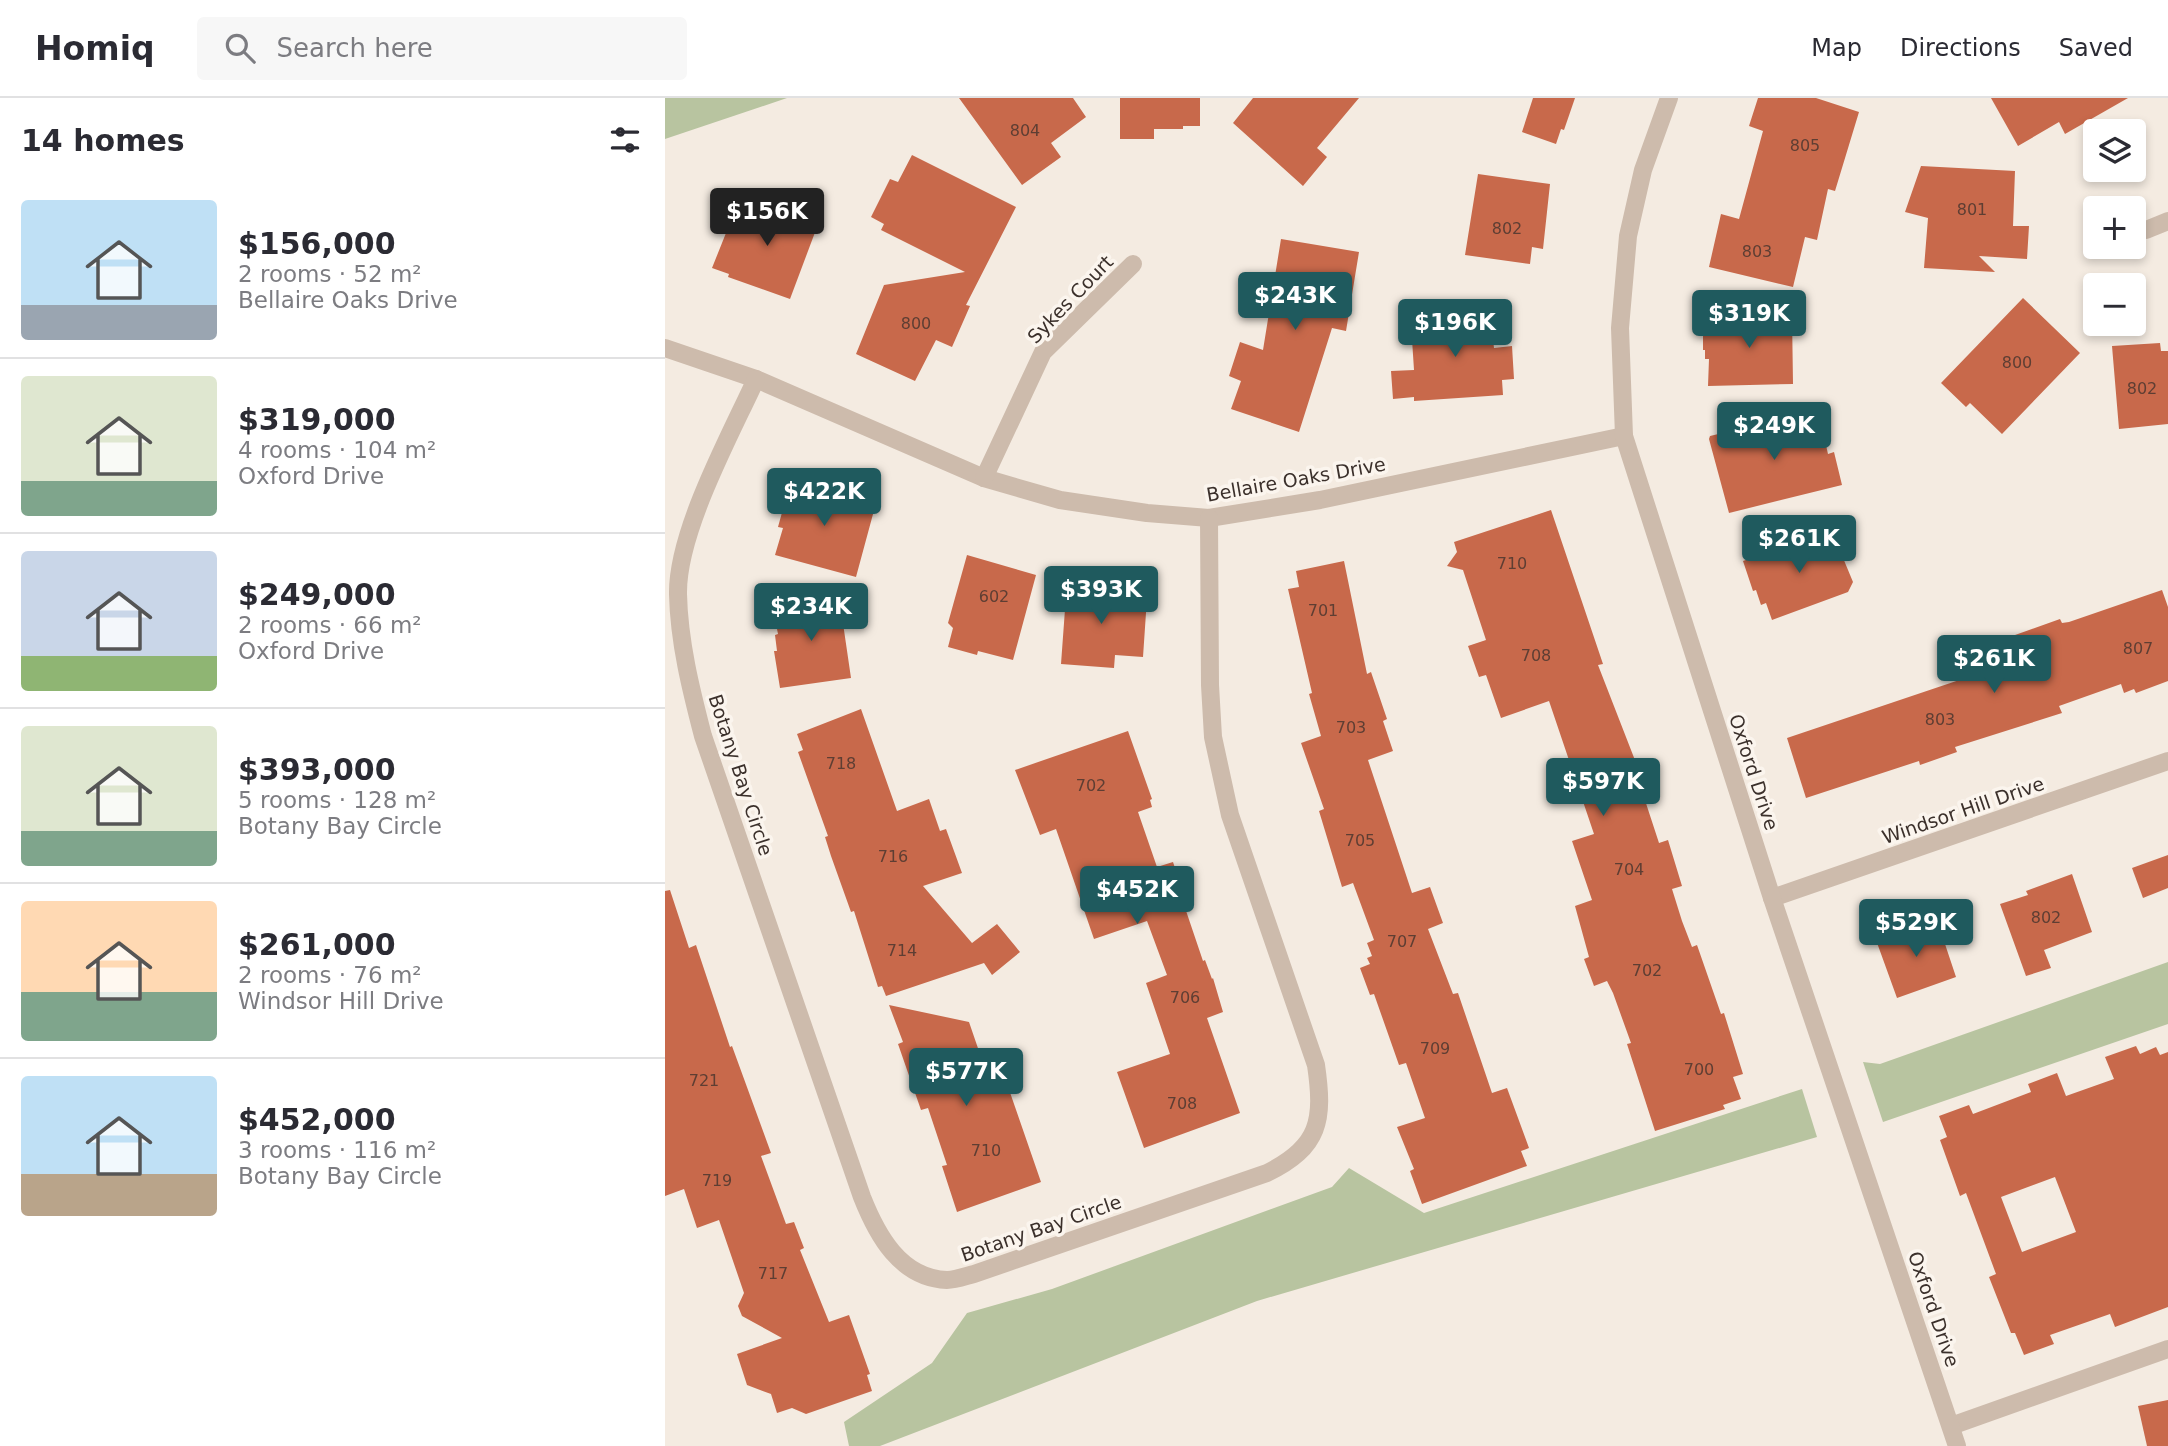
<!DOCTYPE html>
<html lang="en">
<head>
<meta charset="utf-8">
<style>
	:root { --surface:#fff; --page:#f7f7f7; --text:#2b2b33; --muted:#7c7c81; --line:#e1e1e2; --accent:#1f5a5e }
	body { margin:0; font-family:"DejaVu Sans",sans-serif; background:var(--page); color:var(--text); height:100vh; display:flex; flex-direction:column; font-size:26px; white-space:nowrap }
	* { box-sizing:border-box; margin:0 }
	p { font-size:23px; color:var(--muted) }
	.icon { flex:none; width:38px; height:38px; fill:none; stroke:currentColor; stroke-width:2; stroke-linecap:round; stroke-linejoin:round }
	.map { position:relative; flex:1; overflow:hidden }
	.panel { display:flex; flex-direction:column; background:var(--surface); width:665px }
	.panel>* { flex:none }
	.buttons { position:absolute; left:1418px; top:21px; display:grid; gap:14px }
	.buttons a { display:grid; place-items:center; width:63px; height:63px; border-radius:7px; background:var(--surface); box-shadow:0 4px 10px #0003; font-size:35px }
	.price { position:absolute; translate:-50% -60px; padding:0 16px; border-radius:7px; background:var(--accent); color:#fff; font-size:23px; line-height:46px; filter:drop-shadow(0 2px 4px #0008) }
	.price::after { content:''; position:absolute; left:50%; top:42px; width:21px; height:16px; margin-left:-10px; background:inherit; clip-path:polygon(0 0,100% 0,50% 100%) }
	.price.active { background:#222; color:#fff }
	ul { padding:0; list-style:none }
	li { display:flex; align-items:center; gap:21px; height:175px; padding:0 21px }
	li+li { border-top:2px solid var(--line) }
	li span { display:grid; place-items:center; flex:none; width:196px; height:140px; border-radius:7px; color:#555 }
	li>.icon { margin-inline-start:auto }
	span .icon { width:84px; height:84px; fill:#fffc; stroke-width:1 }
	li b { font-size:30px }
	h2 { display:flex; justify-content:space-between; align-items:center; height:84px; padding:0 21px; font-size:30px }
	header { display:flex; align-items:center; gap:42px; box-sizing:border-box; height:98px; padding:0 35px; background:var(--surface); border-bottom:2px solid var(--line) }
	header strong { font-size:33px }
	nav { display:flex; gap:38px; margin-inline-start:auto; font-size:24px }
	.search { width:490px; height:63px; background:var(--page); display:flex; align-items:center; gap:18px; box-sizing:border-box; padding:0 24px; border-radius:7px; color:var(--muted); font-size:26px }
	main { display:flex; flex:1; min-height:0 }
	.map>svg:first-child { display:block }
</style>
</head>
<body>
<header>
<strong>Homiq</strong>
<div class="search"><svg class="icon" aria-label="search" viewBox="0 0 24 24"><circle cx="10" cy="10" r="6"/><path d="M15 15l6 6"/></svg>Search here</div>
<nav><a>Map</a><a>Directions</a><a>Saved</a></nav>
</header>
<main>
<section class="panel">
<h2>14 homes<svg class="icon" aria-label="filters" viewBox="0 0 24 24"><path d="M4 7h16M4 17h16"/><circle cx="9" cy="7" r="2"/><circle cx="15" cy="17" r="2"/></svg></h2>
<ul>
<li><span style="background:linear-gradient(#bfe0f5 75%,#9aa5b1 0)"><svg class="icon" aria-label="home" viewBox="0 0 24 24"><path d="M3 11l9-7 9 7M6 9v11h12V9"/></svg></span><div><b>$156,000</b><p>2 rooms · 52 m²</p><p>Bellaire Oaks Drive</p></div></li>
<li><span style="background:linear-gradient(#dfe7d0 75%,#7fa58c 0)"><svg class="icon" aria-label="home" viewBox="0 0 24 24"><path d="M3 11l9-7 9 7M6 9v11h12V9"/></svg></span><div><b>$319,000</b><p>4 rooms · 104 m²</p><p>Oxford Drive</p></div></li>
<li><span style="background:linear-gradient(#c9d6e8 75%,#8fb573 0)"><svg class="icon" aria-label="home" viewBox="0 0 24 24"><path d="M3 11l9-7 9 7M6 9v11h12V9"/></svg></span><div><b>$249,000</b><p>2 rooms · 66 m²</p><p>Oxford Drive</p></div></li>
<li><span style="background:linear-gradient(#dfe7d0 75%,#7fa58c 0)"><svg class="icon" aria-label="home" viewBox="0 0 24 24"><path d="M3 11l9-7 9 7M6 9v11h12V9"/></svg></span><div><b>$393,000</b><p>5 rooms · 128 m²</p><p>Botany Bay Circle</p></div></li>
<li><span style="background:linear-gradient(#ffd9b3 65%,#7fa58c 0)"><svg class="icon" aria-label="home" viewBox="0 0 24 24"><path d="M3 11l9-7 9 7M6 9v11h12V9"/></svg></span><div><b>$261,000</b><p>2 rooms · 76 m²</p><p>Windsor Hill Drive</p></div></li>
<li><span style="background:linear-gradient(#bfe0f5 70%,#b9a48a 0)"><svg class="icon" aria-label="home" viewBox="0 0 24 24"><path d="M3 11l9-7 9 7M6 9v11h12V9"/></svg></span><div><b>$452,000</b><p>3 rooms · 116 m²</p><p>Botany Bay Circle</p></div></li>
</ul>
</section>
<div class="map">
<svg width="1503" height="1348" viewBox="0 0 1503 1348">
	<rect width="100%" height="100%" fill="#f4ebe1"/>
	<!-- green -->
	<g fill="#b8c4a0">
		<polygon points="0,0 122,0 0,41"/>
		<polygon points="1503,864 1503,926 1218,1024 1198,964 1215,966"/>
		<polygon points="1137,991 1152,1039 592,1203 215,1348 184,1348 179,1324 267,1265 302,1215 387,1191 667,1089 684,1070 759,1115"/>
	</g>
	<!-- building -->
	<g fill="#c8694b" fill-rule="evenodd">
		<polygon points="294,0 408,0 421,19 386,45 396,59 357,87"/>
		<polygon points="455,0 535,0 535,28 518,28 518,31 489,31 489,41 455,41"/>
		<polygon points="588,0 694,0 652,50 662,59 638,88 568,25"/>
		<polygon points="868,0 910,0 899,32 896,31 891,46 857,34"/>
		<polygon points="1093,0 1151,0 1194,14 1170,93 1163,91 1152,142 1140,139 1128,189 1044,169 1056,116 1074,121 1098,33 1084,28"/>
		<polygon points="1326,0 1463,0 1400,36 1394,24 1353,48"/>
		<polygon points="247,57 351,109 301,207 305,208 287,249 271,242 250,283 191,256 219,187 300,174 216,132 219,126 206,119 225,81 233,84"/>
		<polygon points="1256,68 1350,73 1348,128 1364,128 1362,161 1314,158 1330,174 1259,170 1263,120 1240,114"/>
		<polygon points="813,76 885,86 878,151 867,149 865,166 800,157"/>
		<polygon points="121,103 145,112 144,117 155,121 125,201 63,179 64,176 47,170 73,105 113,121"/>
		<polygon points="616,141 694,154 681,233 667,230 634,334 566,311 576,283 564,278 575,244 598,252"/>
		<polygon points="1358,200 1415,255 1337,336 1305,305 1301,309 1276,285"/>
		<polygon points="824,207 829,250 847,248 849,281 837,282 838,297 749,303 749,299 728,301 726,273 749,272 746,226 787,223 787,210"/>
		<polygon points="1127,217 1128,286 1043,288 1044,261 1040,261 1040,252 1038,252 1038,218"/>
		<polygon points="1495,245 1496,253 1503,253 1503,326 1454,331 1447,248"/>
		<polygon points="1153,312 1163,356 1169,354 1177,387 1064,415 1044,341 1045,338"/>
		<polygon points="126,382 211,405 191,479 110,457 118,430 113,429"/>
		<polygon points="886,412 938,566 933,567 980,688 976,690 994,745 1003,742 1017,788 1007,791 1017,823 1027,849 1032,847 1056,916 1059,915 1078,976 1068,979 1076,1001 1058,1007 1060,1011 990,1033 962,946 966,945 948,895 942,883 929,888 919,861 924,859 910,808 927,802 907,743 929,736 884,603 836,620 821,577 814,579 803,548 821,542 798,472 782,468 792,454 789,444"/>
		<polygon points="1166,431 1188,484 1183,494 1107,522 1101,505 1096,507 1091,492 1088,493 1078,463"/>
		<polygon points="302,457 371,477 348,562 313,553 312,557 283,549 288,530 283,525"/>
		<polygon points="679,463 702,576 706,574 722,621 718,623 728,653 703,662 747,795 765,789 778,825 763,831 788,896 793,895 827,995 842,990 864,1050 856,1053 862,1068 757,1106 745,1073 749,1071 732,1029 760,1020 741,965 734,967 709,896 705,897 695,870 705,866 702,860 707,858 702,845 709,842 688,785 677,789 654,713 659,711 636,645 656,638 644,596 647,595 623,491 634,489 631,473"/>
		<polygon points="402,484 439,486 439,489 448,490 447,497 482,500 478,559 450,557 449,570 396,566"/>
		<polygon points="1497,492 1503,509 1503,583 1471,595 1469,591 1459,595 1456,586 1394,608 1397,615 1290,649 1292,654 1255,667 1254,663 1141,700 1122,640 1330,570 1322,547 1395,521 1397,525 1404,524"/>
		<polygon points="174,498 186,580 115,590 109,553 112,553 110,537 113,536 112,531 115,530 111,508"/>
		<polygon points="196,611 232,713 264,701 275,733 281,731 297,775 258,788 307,845 332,826 355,854 327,877 319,865 221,898 217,888 213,889 189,813 186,814 166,758 160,739 163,738 133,654 138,652 132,636"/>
		<polygon points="463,633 487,701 485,702 487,709 473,714 492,769 508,764 518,794 515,795 538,863 540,862 547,881 548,880 558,914 542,920 575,1015 479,1050 452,974 505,956 481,885 502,877 482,823 429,841 391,731 375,737 350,672"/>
		<polygon points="1503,757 1503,790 1478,800 1467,770"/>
		<polygon points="1407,776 1427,834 1379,852 1386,870 1361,878 1335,806 1363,797 1361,793"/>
		<polygon points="5,792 24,850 31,847 65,949 67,948 106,1055 96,1058 121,1126 129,1124 139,1150 135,1152 164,1224 184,1217 205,1276 202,1277 207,1293 141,1316 127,1310 112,1315 106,1296 82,1287 72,1256 117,1240 77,1218 73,1208 79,1195 54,1122 32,1130 19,1091 0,1098 0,793"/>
		<polygon points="1273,825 1291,879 1232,900 1211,842 1242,831 1243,835"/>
		<polygon points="224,907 304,924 316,959 331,954 376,1084 292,1114 277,1068 282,1067 263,1010 256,1012 233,946 238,944"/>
		<path d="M1471,948L1475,956L1491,949L1495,957L1503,954V1209L1450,1229L1445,1216L1385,1237L1389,1246L1359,1257L1350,1235H1346L1324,1179L1331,1176L1301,1095L1295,1098L1275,1042L1282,1039L1274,1018L1304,1007L1308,1016L1366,994L1363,986L1392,975L1401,998L1449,981L1440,959ZM1390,1079L1411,1134L1357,1154L1336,1099Z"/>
		<polygon points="1503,1302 1503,1348 1482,1348 1473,1308"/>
	</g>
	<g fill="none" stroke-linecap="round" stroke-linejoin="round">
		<!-- service -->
		<polyline stroke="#cdbbac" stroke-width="18" points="1286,1328 1503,1251"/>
		<!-- minor -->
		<g stroke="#cdbbac" stroke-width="18">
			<polyline points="1481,132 1503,123"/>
			<polyline points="0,250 91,281 319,380 395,402 482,415 544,420 655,402 959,338"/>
			<path d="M91,281C65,338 12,434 13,496C14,544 26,592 38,638L197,1099C212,1137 235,1180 282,1182C291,1182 301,1178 309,1176L602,1075C655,1049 659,1022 651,967L565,717L548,639L545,587L544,420"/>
			<polyline points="319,380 378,254 468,166"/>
			<polyline points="1107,800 1503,663"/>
		</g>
		<!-- tertiary -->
		<polyline stroke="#cdbbac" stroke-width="18" points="1004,0 978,72 963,138 955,230 959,338 1107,800 1292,1348"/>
	</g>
	<g text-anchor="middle" stroke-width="7" stroke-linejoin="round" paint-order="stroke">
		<!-- number labels -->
		<g font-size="16" fill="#5e3e33">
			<text x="360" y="38">804</text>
			<text x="1140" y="53">805</text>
			<text x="1307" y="117">801</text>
			<text x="842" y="136">802</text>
			<text x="1092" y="159">803</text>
			<text x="251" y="231">800</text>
			<text x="1352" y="270">800</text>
			<text x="1477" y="296">802</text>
			<text x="847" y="471">710</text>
			<text x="329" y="504">602</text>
			<text x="658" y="518">701</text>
			<text x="1473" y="556">807</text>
			<text x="871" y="563">708</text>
			<text x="1275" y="627">803</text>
			<text x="686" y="635">703</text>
			<text x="176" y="671">718</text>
			<text x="426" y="693">702</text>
			<text x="695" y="748">705</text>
			<text x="228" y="764">716</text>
			<text x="964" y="777">704</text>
			<text x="1381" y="825">802</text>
			<text x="737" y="849">707</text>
			<text x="237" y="858">714</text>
			<text x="982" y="878">702</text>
			<text x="520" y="905">706</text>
			<text x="770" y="956">709</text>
			<text x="1034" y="977">700</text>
			<text x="39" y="988">721</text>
			<text x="517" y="1011">708</text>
			<text x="321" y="1058">710</text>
			<text x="52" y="1088">719</text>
			<text x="108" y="1181">717</text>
		</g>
		<!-- street labels -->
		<g font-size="19" fill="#3b302b" stroke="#fbf5ee">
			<text transform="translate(405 201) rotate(-46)" y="7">Sykes Court</text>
			<text transform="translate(631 381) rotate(-10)" y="7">Bellaire Oaks Drive</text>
			<text transform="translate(1089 674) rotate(72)" y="7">Oxford Drive</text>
			<text transform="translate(76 677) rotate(72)" y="7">Botany Bay Circle</text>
			<text transform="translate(1298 712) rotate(-19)" y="7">Windsor Hill Drive</text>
			<text transform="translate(376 1130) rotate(-19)" y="7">Botany Bay Circle</text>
			<text transform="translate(1269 1211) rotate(71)" y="7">Oxford Drive</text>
		</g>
	</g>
</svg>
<div class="buttons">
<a><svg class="icon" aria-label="layers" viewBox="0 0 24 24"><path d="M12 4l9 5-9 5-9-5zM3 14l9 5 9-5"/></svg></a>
<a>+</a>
<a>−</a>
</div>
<b class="price active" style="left:102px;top:150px">$156K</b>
<b class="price" style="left:630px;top:234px">$243K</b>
<b class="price" style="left:1084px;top:252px">$319K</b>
<b class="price" style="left:790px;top:261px">$196K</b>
<b class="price" style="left:1109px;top:364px">$249K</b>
<b class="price" style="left:159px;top:430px">$422K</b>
<b class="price" style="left:1134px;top:477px">$261K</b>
<b class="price" style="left:436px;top:528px">$393K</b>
<b class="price" style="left:146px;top:545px">$234K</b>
<b class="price" style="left:1329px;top:597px">$261K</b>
<b class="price" style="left:938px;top:720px">$597K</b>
<b class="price" style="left:472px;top:828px">$452K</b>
<b class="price" style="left:1251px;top:861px">$529K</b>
<b class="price" style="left:301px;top:1010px">$577K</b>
</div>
</main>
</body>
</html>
